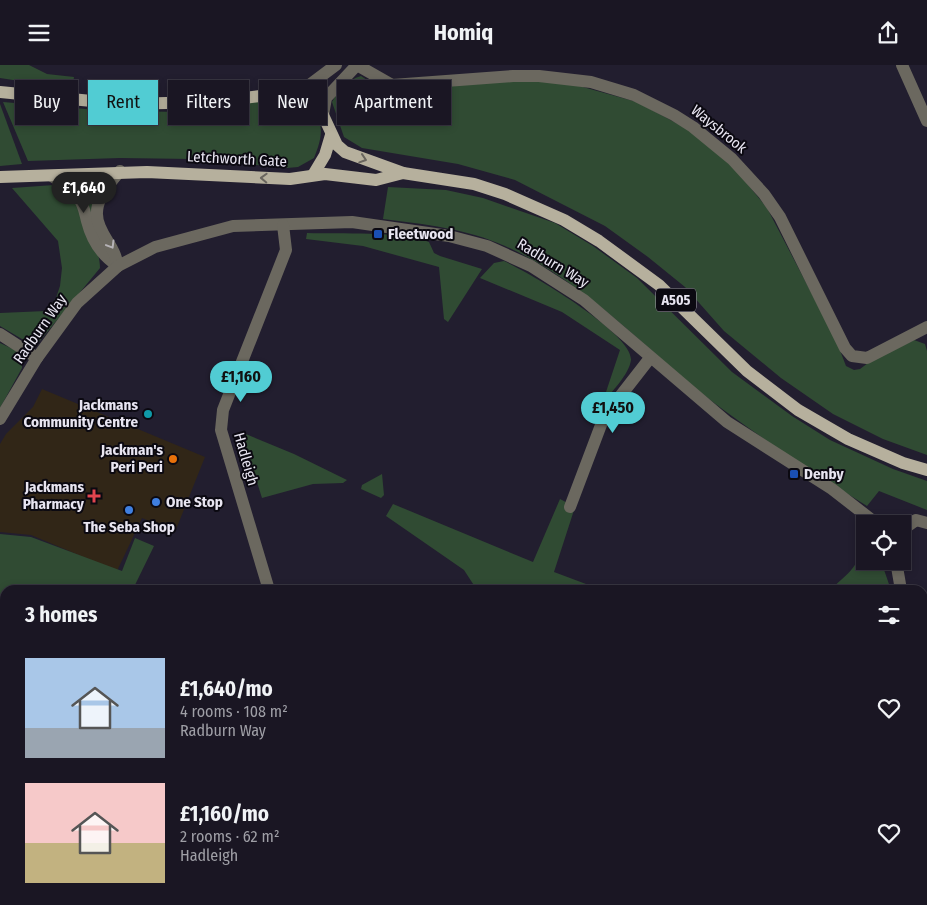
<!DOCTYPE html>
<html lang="en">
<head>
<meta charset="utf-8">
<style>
	:root { --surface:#1a1623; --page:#231f2b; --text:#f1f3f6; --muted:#9f9fa6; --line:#383541; --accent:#51ccd3 }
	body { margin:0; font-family:"Fira Sans Condensed",sans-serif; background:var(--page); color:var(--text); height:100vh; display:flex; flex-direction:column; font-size:19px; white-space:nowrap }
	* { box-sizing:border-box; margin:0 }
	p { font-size:16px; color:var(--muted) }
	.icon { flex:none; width:28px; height:28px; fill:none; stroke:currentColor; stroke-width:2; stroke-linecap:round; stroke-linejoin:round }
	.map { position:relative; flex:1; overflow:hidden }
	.sheet { position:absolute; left:0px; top:520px; width:928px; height:320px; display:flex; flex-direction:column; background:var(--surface); border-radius:15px 15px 0 0; box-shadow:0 2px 8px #0003,0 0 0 1px var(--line) }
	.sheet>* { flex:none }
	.hud { position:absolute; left:15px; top:15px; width:500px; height:45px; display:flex; gap:10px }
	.tools { position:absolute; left:856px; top:450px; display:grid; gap:10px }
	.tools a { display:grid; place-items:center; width:55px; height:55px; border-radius:0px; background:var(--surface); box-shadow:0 2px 8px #0003,0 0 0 1px var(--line); font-size:25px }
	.price { position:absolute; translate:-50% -42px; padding:0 11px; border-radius:18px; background:var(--accent); color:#111; font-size:16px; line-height:32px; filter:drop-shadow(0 1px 2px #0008) }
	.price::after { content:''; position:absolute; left:50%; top:30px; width:15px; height:11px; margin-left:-8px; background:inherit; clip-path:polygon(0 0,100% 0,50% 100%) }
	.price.active { background:#222; color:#fff }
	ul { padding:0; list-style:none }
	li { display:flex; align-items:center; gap:15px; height:125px; padding:0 25px }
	li span { display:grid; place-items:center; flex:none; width:140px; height:100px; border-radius:0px; color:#555 }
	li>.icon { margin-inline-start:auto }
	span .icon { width:60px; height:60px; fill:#fffc; stroke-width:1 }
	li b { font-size:21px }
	h2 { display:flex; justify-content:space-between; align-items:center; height:60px; padding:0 25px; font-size:21px }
	.chip { padding:0 18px; border-radius:0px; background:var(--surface); box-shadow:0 2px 8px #0003,0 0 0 1px var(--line); font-size:18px; line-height:45px }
	.chip.active { background:var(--accent); color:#111 }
	header { display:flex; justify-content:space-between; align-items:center; height:65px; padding:0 25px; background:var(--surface); font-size:22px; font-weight:700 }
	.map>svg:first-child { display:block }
</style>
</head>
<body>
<header><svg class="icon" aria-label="menu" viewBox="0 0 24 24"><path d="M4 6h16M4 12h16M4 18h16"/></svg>Homiq<svg class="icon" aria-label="share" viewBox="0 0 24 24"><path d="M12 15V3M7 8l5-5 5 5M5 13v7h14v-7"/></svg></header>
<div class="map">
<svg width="927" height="840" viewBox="0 0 927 840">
	<rect width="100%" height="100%" fill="#221e2f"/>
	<!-- commercial -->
	<polygon fill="#312617" points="42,324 205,392 175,467 142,453 117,506 31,470 0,467 0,379 6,369 33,342"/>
	<!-- built -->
	<polygon fill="#2b243c" points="364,835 588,835 589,840 361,840"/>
	<!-- green -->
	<g fill="#304b33">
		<polygon points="0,0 29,0 47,9 74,12 73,18 65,23 0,13"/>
		<path d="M361,11L382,25L530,15L572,19L637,37L691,66L716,85L740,110L767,143L836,275L846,301L854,305L860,304L872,295L914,275L925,279L927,286V390L883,374L833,349L781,313L724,266L685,222L648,192L605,161L515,115L458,99L362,83L344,72L332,37C339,24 347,15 361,11Z"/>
		<path d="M290,33C323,45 327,62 314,93L298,102L287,103L192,94L120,93L28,96L3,37L109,46L188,47L229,38Z"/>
		<polygon points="0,39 22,99 0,101"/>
		<path d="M54,120C63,125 74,130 79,140C88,154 100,187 100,203L39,277L32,280L0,261V248L46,246L56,233L60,221L62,203L58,176L12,123Z"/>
		<polygon points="79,120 98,120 92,143 92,153"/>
		<path d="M388,122L446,125L483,133L555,158L593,181L637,213L732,307L792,351L830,375L893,404L927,416V445L879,426L867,441C819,411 771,380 725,346C650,291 592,220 505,181C467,164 424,159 383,154Z"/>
		<path d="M307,168C340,169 400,166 429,177L434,188L440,191L482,204L448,257L444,254L439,202L363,181L306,174Z"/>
		<path d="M504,196C528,207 633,268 631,295C629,310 611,327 602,339L620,285L562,247L480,213L494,198Z"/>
		<polygon points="0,278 15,285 22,293 22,303 0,343"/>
		<polygon points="241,367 294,389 347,415 343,418 313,419 262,433"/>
		<polygon points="382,409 384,430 381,433 361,424 362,420"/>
		<polygon points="560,434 575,442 554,507 602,525 477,525 464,505 386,451 393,439 533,497"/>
		<path d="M861,466L865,469V496H881L891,525H830C855,502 861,501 861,466Z"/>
		<polygon points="0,469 31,472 122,506 135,473 154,481 134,522 127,525 5,525 5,566 0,564"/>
		<polygon points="112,835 364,835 361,840 112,840"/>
		<polygon points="588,835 679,835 685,840 589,840"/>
	</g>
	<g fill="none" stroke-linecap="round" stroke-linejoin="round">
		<!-- street -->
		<g stroke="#6b685f" stroke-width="12">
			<polyline points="357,0 392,20 513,11 539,11 591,17 634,30 674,50 693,62 732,94 764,129 780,152 845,283 852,291 867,293 927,262"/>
			<polyline points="902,0 927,56"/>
			<polyline points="296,30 336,0"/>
			<polyline points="323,50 326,33 357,0"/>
			<path d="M52,111C62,117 72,124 79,134C84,140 85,149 87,156C92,176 101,190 118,201"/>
			<path d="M118,201C114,181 107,179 100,162C90,141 106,122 120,106"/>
			<polyline points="0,269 37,293"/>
			<polyline points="0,354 37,293 77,238 118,201 155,182 233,161 352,157 449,171 487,181 531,201 584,235 727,357 832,424 877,459"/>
			<polyline points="570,442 604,352 650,293"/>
			<polyline points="902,465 916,455 927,458"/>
			<polyline points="896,496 901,525"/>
			<polyline points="269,525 221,365 223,345 286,185 283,160"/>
			<polyline points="922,661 927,685"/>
			<polyline points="922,739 927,738"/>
			<polyline points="0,794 5,794"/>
			<polyline points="797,835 801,840"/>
			<polyline points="40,836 41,835"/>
		</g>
		<!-- primary -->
		<g stroke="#b6b09d" stroke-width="12">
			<polyline points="0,27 122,39 212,37 260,31 296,30 310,35 323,50 337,80 345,87 403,108 474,119 505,129 564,155 599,176 659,220 747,306 798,345 848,374 903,398 927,405"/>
			<polyline points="313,110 325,90 331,70"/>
			<polyline points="0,112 147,107 290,114 325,109 376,115 403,108"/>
		</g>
	</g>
	<!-- one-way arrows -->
	<defs><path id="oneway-chevron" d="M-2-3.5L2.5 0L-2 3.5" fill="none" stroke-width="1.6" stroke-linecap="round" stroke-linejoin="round" transform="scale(1.25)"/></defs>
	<g stroke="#69655e">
		<use href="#oneway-chevron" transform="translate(363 94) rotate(18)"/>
		<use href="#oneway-chevron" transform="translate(264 113) rotate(-178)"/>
	</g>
	<use stroke="#b6b3b7" href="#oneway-chevron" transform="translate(111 180) rotate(59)"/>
	<!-- markers -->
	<g fill="#1a4fb4" stroke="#0b0911" stroke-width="2">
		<rect x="373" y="164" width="10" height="10" rx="2.5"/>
		<rect x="789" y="404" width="10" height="10" rx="2.5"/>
	</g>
	<circle fill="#0f9aa8" stroke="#0b0911" stroke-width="2" cx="148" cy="349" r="5"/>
	<circle fill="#e8710a" stroke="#0b0911" stroke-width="2" cx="173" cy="394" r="5"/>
	<path fill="#e0444e" stroke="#0b0911" stroke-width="2" d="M91.5 423.5h5v5h5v5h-5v5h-5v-5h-5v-5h5z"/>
	<g fill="#3f7fe0" stroke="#0b0911" stroke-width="2">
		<circle cx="156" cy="437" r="5"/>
		<circle cx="129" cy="445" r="5"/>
	</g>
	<g text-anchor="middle" stroke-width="4" stroke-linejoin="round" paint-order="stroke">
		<!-- shield labels -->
		<rect fill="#0b0911" stroke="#a6a3ae" stroke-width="1" x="656" y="223.5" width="40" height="23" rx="4"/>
		<g font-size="14" font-weight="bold" fill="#e8e5f1">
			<text x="676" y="240">A505</text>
		</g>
		<!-- street labels -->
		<g font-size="15" fill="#e8e5f1" stroke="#0b0911">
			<text transform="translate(719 64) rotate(39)" y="5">Waysbrook</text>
			<text transform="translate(237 94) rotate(3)" y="5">Letchworth Gate</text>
			<text transform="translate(553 198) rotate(31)" y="5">Radburn Way</text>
			<text transform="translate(40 264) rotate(-55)" y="5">Radburn Way</text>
			<text transform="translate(246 394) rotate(74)" y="5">Hadleigh</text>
		</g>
		<!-- poi labels -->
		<g font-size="15" font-weight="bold" fill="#e8e5f1" stroke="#0b0911" text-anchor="start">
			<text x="388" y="174">Fleetwood</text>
			<text x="138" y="345" text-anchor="end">Jackmans<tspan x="138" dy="17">Community Centre</tspan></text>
			<text x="163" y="390" text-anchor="end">Jackman's<tspan x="163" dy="17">Peri Peri</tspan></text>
			<text x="804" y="414">Denby</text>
			<text x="84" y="427" text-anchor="end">Jackmans<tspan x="84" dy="17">Pharmacy</tspan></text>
			<text x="166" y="442">One Stop</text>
			<text x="129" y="467" text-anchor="middle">The Seba Shop</text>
		</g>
	</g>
</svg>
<div class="tools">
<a><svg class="icon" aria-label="locate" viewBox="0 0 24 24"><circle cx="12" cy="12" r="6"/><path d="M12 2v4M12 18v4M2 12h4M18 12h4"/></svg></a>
</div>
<b class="price active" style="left:84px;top:149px">£1,640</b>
<b class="price" style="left:241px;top:338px">£1,160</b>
<b class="price" style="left:613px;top:369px">£1,450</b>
<div class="hud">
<a class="chip">Buy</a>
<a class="chip active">Rent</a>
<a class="chip">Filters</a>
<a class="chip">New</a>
<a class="chip">Apartment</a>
</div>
<section class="sheet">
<h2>3 homes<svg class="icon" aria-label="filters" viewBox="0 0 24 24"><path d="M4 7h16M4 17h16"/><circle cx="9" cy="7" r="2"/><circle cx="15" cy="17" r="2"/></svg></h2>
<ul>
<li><span style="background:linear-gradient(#a9c7e8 70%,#9aa5b1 0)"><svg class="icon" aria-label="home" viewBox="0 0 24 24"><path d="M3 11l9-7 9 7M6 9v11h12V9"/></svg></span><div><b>£1,640/mo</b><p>4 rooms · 108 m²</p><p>Radburn Way</p></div><svg class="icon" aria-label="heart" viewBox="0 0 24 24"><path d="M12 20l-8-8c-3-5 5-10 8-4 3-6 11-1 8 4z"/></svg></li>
<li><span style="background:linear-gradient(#f6c9c9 60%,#c2b280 0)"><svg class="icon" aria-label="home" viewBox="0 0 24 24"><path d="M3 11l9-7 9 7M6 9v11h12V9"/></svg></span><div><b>£1,160/mo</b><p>2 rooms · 62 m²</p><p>Hadleigh</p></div><svg class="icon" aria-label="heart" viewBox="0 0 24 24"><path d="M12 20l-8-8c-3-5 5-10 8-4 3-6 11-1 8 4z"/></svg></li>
</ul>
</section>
</div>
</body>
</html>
